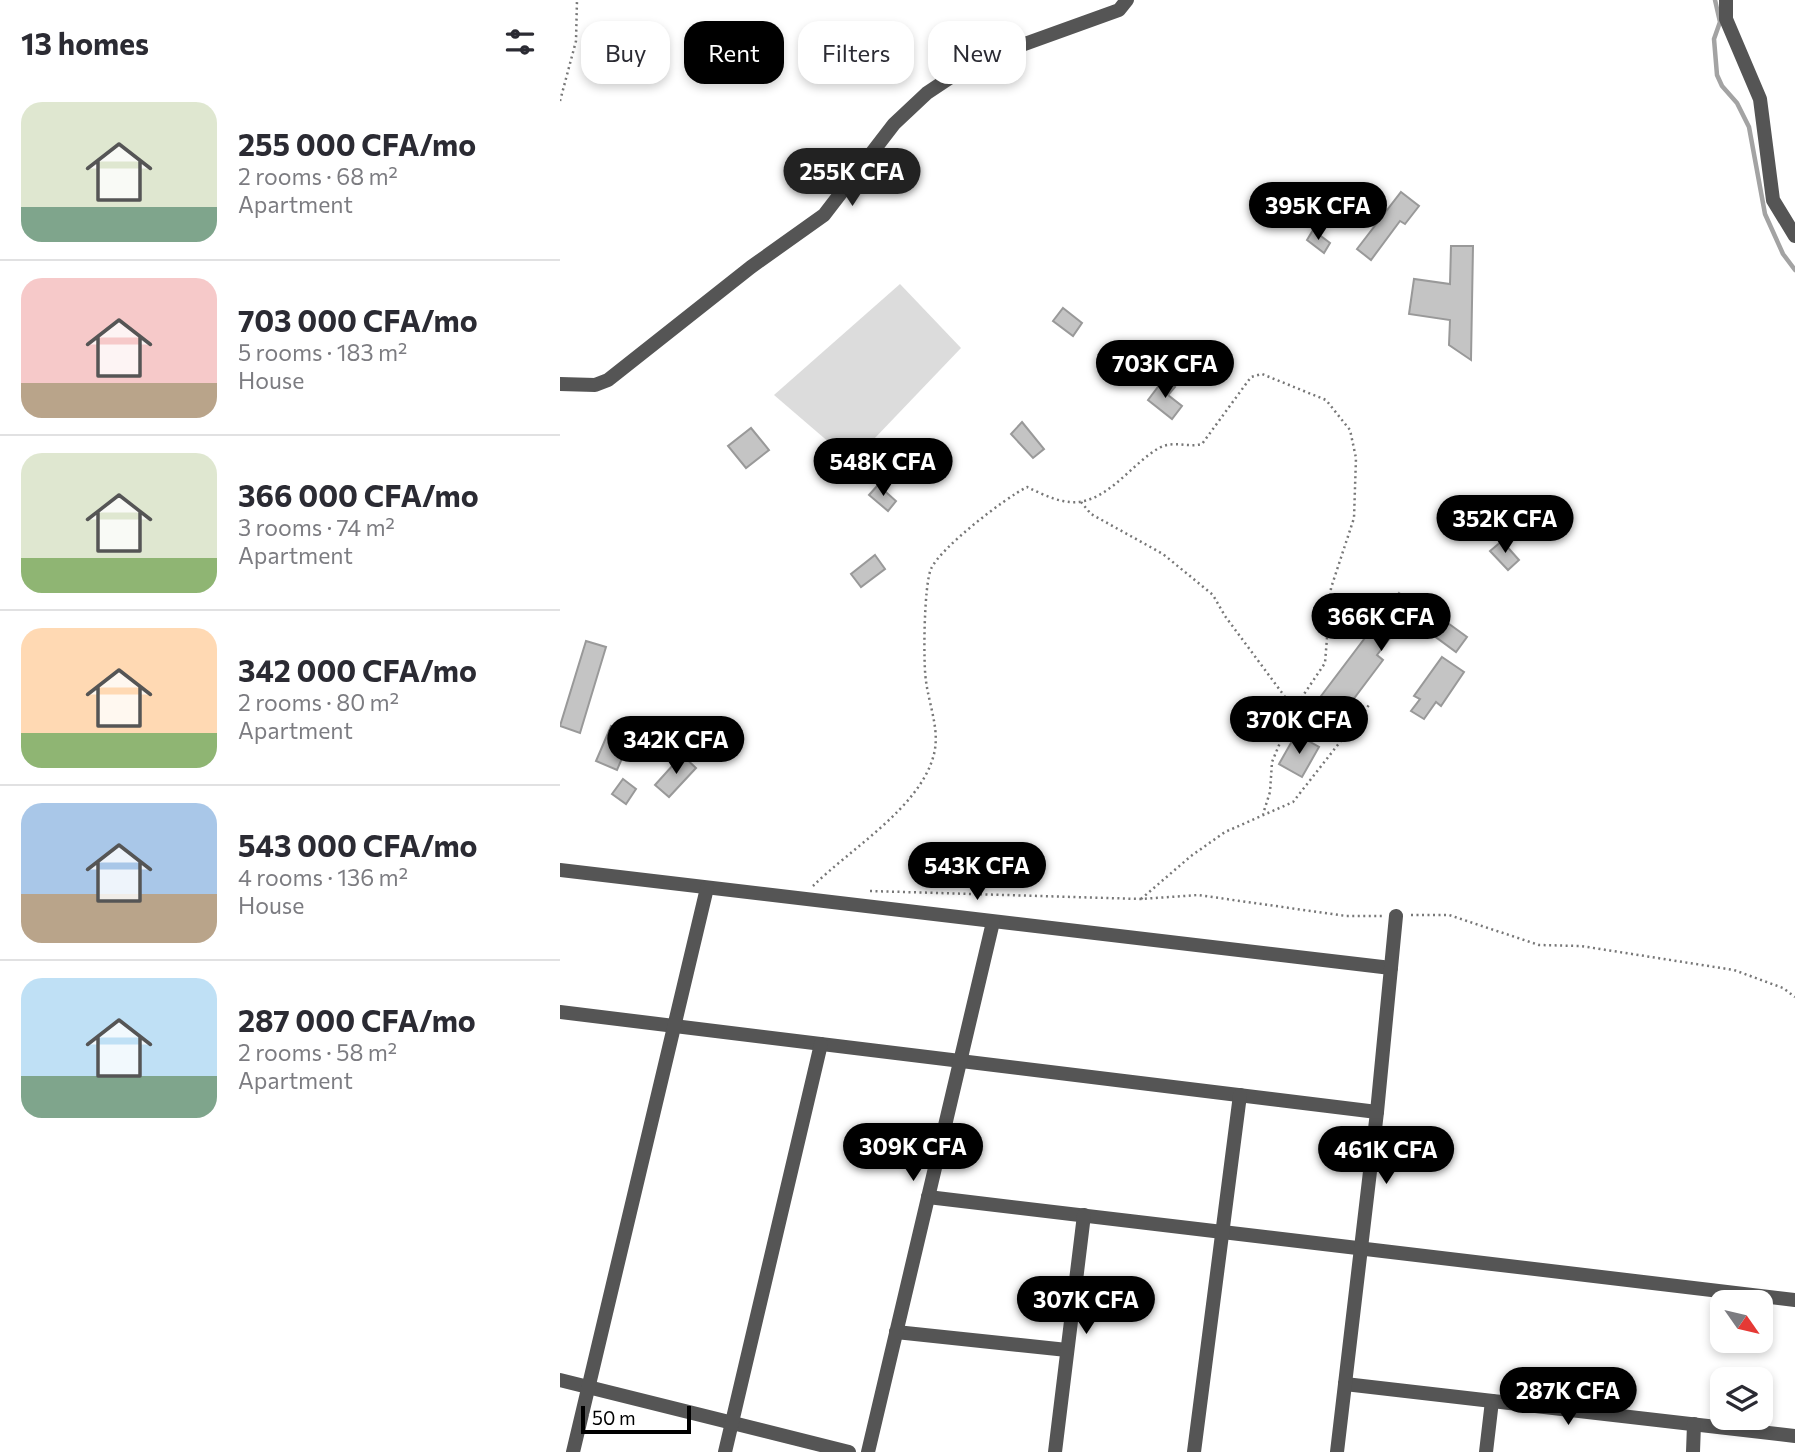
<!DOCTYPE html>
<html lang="en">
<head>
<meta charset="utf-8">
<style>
	:root { --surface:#fff; --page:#f7f7f7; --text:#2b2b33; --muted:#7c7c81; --line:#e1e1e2; --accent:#000 }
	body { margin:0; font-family:Commissioner,sans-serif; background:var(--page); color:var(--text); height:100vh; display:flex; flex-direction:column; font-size:26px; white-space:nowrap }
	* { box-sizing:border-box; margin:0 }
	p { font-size:23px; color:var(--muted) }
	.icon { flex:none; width:38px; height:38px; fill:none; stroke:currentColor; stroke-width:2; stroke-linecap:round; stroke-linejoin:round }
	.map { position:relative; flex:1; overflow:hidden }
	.sheet { display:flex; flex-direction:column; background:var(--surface); width:560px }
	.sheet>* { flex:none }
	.top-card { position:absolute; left:21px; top:21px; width:665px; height:63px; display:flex; gap:14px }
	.needle { width:46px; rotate:124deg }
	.tools { position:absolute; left:1150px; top:1290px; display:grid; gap:14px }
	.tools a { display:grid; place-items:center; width:63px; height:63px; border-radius:14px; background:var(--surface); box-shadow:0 4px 10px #0003; font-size:35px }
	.scale { position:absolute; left:21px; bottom:18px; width:110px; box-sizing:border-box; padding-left:7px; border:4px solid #000; border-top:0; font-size:19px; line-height:24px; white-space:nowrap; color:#000; -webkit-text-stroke:5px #fff; paint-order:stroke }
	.price { position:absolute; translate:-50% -60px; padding:0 16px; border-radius:24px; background:var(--accent); color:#fff; font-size:23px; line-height:46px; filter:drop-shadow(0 2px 4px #0008) }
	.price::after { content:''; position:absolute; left:50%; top:42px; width:21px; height:16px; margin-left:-10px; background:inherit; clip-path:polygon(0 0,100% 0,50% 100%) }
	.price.selected { background:#222; color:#fff }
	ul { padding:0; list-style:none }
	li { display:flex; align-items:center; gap:21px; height:175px; padding:0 21px }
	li+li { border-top:2px solid var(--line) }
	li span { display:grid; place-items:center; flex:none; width:196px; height:140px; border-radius:21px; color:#555 }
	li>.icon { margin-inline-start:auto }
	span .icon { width:84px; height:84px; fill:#fffc; stroke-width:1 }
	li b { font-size:30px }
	h2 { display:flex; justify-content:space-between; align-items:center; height:84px; padding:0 21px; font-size:30px }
	.chip { padding:0 24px; border-radius:21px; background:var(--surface); box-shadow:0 4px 10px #0003; font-size:24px; line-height:63px }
	.chip.selected { background:var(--accent); color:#fff }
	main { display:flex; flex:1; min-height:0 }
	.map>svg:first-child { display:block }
</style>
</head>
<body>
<main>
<section class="sheet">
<h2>13 homes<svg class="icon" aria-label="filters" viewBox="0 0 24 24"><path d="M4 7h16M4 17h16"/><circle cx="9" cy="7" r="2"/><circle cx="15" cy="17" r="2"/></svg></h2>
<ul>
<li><span style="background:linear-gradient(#dfe7d0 75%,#7fa58c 0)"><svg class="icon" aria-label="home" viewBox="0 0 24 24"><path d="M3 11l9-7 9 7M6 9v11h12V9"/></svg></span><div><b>255 000 CFA/mo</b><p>2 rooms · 68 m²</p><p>Apartment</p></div></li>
<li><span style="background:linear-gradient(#f6c9c9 75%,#b9a48a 0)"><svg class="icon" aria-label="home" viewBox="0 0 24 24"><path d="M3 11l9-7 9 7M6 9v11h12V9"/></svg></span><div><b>703 000 CFA/mo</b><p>5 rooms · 183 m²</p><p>House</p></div></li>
<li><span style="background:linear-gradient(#dfe7d0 75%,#8fb573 0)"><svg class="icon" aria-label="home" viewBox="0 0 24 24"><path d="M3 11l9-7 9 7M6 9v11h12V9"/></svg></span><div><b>366 000 CFA/mo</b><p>3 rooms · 74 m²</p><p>Apartment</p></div></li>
<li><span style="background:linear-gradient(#ffd9b3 75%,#8fb573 0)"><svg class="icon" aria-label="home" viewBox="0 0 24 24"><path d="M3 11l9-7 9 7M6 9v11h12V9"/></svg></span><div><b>342 000 CFA/mo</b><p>2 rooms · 80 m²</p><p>Apartment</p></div></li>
<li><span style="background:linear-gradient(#a9c7e8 65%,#b9a48a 0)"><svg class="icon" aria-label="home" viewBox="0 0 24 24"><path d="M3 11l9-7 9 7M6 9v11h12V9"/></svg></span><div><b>543 000 CFA/mo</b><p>4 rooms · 136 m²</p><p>House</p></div></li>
<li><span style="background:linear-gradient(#bfe0f5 70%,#7fa58c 0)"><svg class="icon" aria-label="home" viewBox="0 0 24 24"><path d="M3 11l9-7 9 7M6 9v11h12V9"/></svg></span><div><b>287 000 CFA/mo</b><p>2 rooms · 58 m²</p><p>Apartment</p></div></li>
</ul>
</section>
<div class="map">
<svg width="1235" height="1452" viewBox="0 0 1235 1452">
	<rect width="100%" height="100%" fill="#fff"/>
	<!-- green -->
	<polygon fill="#dcdcdc" points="340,284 401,348 292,462 214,395"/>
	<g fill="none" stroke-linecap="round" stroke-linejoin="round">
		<!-- stream -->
		<polyline stroke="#a3a3a3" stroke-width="4.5" points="1155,0 1160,22 1154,39 1157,75 1162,86 1177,103 1189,127 1205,214 1223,254 1235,270"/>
	</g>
	<!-- building -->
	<g fill="#c4c4c4" stroke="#999" stroke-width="2">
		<polygon points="841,192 859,206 845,224 840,221 811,260 797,249"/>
		<polygon points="753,230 770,243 764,253 747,240"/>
		<polygon points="891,246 913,246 911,360 889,345 890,320 849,314 854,279 890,284"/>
		<polygon points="503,308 522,323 513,336 493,321"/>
		<polygon points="604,379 615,387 608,395 622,406 612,419 588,400"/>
		<polygon points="462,422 484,449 473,458 451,434"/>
		<polygon points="191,428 209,450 186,468 168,446"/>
		<polygon points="318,485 336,501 328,511 309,495"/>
		<polygon points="942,541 959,560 948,570 930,551"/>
		<polygon points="315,555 325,569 301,587 291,574"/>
		<polygon points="839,593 871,616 874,613 907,637 896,652 847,616 817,655 823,660 777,721 755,704"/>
		<polygon points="26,641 46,647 20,733 0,726"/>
		<polygon points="882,657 904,672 881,706 876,702 864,719 851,711 860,699 854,696"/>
		<polygon points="51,726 72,735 57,770 36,761"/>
		<polygon points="736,734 759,747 742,777 719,764"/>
		<polygon points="122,755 136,768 109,797 95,785"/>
		<polygon points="63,779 76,789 66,804 52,794"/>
	</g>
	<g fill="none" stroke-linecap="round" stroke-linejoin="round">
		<!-- path -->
		<g stroke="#777" stroke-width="2.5" stroke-dasharray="2 3.5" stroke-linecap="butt">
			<polyline points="0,101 16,41 17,0"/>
			<polyline points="521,502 531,514 603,554 653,595 665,616 734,709 712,762 710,792 703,814"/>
			<path d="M253,886C290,849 361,807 374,754C380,730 369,705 366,681C363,663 364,584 371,569C380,548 445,498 467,487C478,492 491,499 503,501C543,510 568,466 599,448C614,440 627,448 642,444L691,377L702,374L766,400L790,430L796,458L794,518L771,588L765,663L734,709"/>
			<polyline points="310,891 581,899 638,895 786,916 823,916"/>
			<polyline points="581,899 631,856 665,832 733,802 809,705"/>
			<polyline points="851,915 889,915 979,945 1021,946 1174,970 1223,988 1235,997"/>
		</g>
		<!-- minor -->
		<g stroke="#555" stroke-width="14">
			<polyline points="1166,0 1166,19 1200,99 1213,200 1235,236"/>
			<polyline points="0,384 35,385 48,380 191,267 264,215 334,124 367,93 412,63 559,10 567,0"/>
			<polyline points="0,870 831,968"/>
			<polyline points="0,1012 817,1112"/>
			<polyline points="368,1197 1235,1300"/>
			<polyline points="336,1332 507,1350"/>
			<polyline points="0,1380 289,1452"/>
			<polyline points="785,1384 1235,1436"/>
			<polyline points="13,1452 147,888"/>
			<polyline points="165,1452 261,1044"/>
			<polyline points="308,1452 433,922"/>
			<polyline points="495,1452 524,1215"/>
			<polyline points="634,1452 680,1095"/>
			<polyline points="777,1452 817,1112 836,916"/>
			<polyline points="926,1452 932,1401"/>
			<polyline points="1133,1452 1134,1424"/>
		</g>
	</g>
</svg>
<div class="tools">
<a><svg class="needle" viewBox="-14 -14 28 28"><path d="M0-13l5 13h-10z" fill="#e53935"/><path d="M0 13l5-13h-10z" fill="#7c7c81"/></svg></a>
<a><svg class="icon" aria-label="layers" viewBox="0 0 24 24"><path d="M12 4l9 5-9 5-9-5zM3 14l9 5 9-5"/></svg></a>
</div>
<div class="scale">50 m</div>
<b class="price selected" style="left:292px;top:208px">255K CFA</b>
<b class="price" style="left:758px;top:242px">395K CFA</b>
<b class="price" style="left:605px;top:400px">703K CFA</b>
<b class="price" style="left:323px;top:498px">548K CFA</b>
<b class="price" style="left:945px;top:555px">352K CFA</b>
<b class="price" style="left:821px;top:653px">366K CFA</b>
<b class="price" style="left:739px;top:756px">370K CFA</b>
<b class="price" style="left:116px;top:776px">342K CFA</b>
<b class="price" style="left:417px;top:902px">543K CFA</b>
<b class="price" style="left:353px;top:1183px">309K CFA</b>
<b class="price" style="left:826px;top:1186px">461K CFA</b>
<b class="price" style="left:526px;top:1336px">307K CFA</b>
<b class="price" style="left:1008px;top:1427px">287K CFA</b>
<div class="top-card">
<a class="chip">Buy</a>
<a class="chip selected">Rent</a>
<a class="chip">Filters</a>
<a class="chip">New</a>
</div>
</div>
</main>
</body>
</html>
